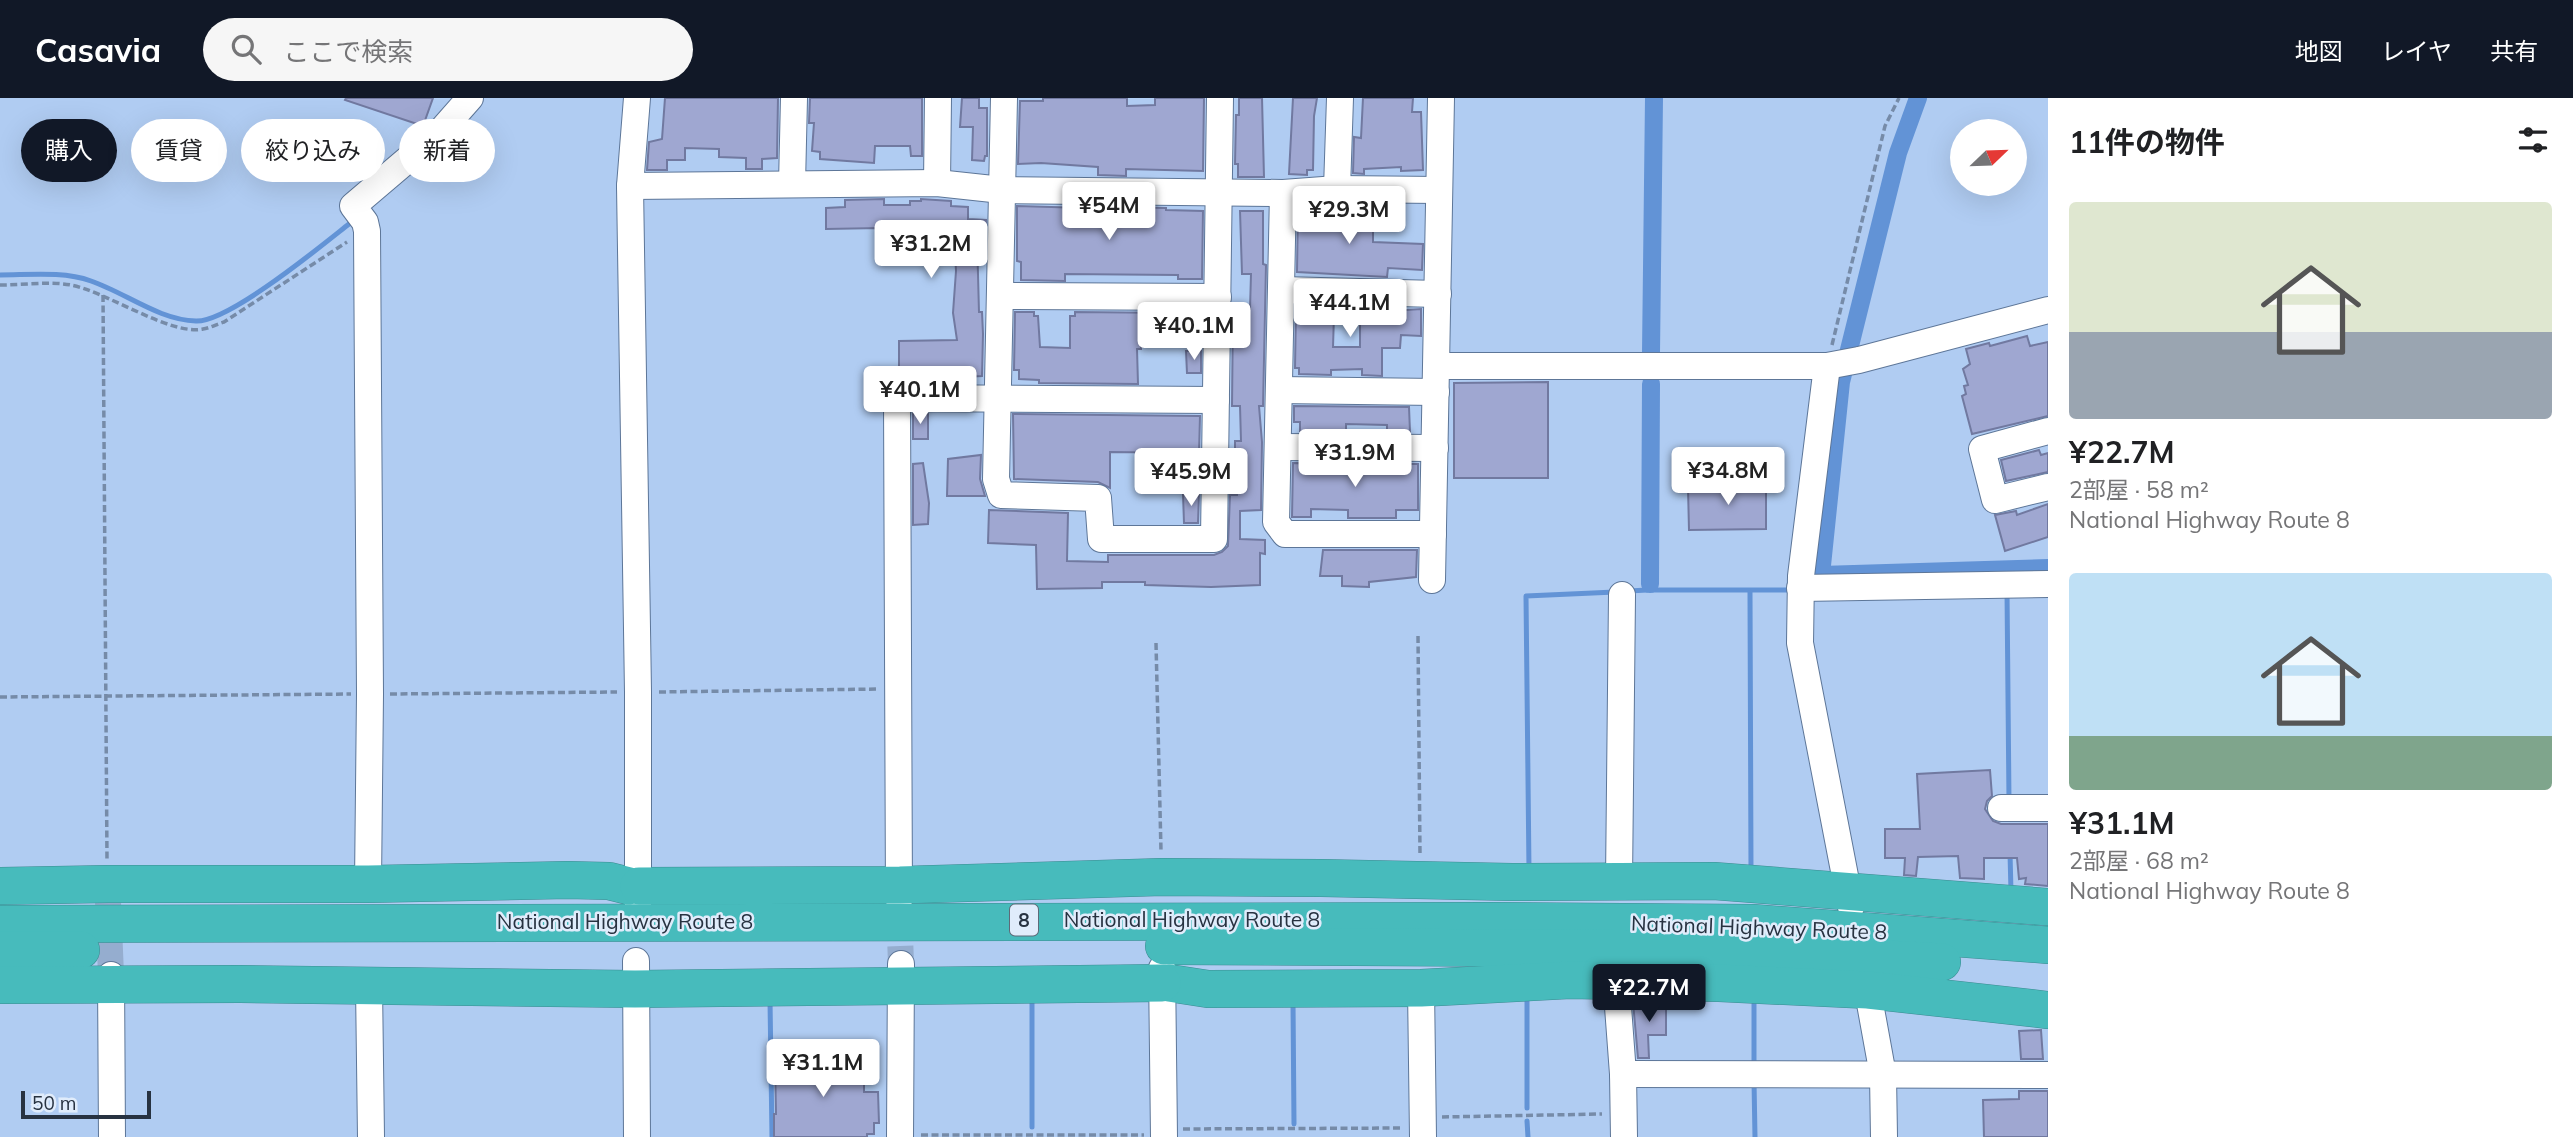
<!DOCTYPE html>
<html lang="ja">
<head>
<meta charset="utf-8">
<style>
	:root { --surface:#fff; --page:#f6f6f6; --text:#202124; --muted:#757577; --accent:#111827 }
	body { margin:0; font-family:Mulish,"Noto Sans JP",sans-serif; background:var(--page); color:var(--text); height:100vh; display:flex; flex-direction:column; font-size:26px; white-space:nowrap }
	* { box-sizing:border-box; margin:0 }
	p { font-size:23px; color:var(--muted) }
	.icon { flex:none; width:38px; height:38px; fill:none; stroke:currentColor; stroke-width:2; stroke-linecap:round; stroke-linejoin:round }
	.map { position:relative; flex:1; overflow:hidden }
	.panel { display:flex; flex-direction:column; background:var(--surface); width:525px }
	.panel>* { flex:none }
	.guide { position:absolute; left:21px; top:21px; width:665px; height:63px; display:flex; gap:14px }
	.needle { width:46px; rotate:67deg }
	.fabs { position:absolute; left:1950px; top:21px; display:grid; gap:14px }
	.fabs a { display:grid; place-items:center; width:77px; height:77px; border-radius:50%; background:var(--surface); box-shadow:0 7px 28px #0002; font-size:35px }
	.scale { position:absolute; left:21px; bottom:18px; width:130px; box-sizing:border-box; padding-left:7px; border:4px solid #273241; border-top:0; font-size:19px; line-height:24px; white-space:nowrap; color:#273241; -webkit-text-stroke:5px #e0ecfb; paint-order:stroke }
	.price { position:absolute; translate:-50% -60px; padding:0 16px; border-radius:7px; background:#fff; color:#222; font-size:23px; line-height:46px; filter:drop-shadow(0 2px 4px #0008) }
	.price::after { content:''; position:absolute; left:50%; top:42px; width:21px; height:16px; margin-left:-10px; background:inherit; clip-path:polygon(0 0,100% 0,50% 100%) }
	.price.current { background:var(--accent); color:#fff }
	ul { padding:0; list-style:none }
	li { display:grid; align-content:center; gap:14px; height:371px; padding:0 21px }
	li span { display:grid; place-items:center; height:217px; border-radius:7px; color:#555 }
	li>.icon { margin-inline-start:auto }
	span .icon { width:126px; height:126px; fill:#fffc; stroke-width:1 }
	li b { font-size:30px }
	h2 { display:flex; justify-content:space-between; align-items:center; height:84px; padding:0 21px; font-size:30px }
	.pill { padding:0 24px; border-radius:32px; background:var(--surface); box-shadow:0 7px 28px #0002; font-size:24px; line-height:63px }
	.pill.current { background:var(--accent); color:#fff }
	header { display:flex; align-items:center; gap:42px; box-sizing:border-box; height:98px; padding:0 35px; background:var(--accent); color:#fff }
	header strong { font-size:33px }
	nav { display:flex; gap:38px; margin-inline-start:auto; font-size:24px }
	.search { width:490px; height:63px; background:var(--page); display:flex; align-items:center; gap:18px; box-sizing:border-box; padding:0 24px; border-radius:38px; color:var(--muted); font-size:26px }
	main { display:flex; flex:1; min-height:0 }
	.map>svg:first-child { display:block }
</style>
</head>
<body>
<header>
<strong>Casavia</strong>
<div class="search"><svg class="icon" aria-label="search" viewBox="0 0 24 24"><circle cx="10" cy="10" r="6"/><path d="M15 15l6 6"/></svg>ここで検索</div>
<nav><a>地図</a><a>レイヤ</a><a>共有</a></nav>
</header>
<main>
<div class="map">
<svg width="2048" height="1039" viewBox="0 0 2048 1039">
	<rect width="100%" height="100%" fill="#b0ccf2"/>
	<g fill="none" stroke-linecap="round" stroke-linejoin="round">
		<!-- stream -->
		<g stroke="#6293d6" stroke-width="5">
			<path d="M0,177C29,177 63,173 91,183C126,195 159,222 196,223C229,224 321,148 349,126"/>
			<polyline points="1647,492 1787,492"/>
			<polyline points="1629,493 1647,492 1650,486"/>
			<polyline points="2007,493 2009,703"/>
			<polyline points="1750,494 1751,774"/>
			<polyline points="2010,755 2011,794"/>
			<polyline points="1529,772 1526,498 1615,494"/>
			<polyline points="1032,899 1032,1029"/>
			<polyline points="770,902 772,1039"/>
			<polyline points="1293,903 1294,1026"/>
			<polyline points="1527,903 1527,1010"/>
			<polyline points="1754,906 1754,970"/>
			<polyline points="1754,983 1755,1039"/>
			<polyline points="1527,1023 1528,1039"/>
		</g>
		<!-- canal -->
		<g stroke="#6293d6" stroke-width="18">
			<polyline points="1918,0 1898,55 1841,284 1821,477 2048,470"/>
			<polyline points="1651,255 1654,0"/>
			<polyline points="1650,486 1651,286"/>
		</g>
	</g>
	<!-- building -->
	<g fill="#9fa7d1" stroke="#7179a0" stroke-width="2">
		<polygon points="346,0 433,0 423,28 345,2"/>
		<polygon points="665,0 778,0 777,60 762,61 762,71 746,71 746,60 719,59 719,51 685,50 685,62 667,62 667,72 647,72 649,44 662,41"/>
		<polygon points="810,0 922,0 922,58 911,58 910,48 875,48 874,65 820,61 820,54 812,53 814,25 809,25"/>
		<polygon points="962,0 979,0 979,10 987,10 987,58 985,58 984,63 972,62 973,29 960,29"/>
		<polygon points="1043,0 1127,0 1127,8 1155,7 1155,0 1204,0 1203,73 1126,71 1126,78 1098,77 1098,69 1041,65 1018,66 1020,3 1043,3"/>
		<polygon points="1239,0 1262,0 1264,79 1238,79 1238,66 1235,66 1236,17 1239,17"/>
		<polygon points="1293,0 1317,0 1314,18 1313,72 1307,72 1307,77 1289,76"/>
		<polygon points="1363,0 1413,0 1412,14 1421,14 1423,72 1401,73 1401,69 1364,71 1364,76 1353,75 1354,39 1361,40"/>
		<polygon points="884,101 884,107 910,107 910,103 921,103 921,101 951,103 951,108 968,109 968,121 986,122 985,139 977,139 979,214 982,214 983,236 982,278 941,280 942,285 899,284 899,243 957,242 953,215 956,173 954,138 903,137 903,144 889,143 889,139 880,139 880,130 826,131 826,110 845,109 845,102"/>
		<polygon points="1017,108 1119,111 1119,109 1166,110 1166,112 1203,113 1202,181 1178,181 1178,177 1065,176 1065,183 1021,182 1021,164 1017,163"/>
		<polygon points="1316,108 1317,116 1353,117 1353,113 1373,113 1373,144 1423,146 1422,172 1388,170 1387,179 1297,174 1298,110"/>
		<polygon points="1240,113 1263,113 1263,166 1266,167 1263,308 1259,308 1262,344 1261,412 1240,413 1240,441 1265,442 1265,456 1260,455 1260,487 1211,489 1145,487 1145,484 1102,484 1102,490 1037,491 1036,447 988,445 989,412 1068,415 1067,463 1108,464 1108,457 1214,457 1222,454 1228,448 1230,397 1237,397 1238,358 1235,358 1235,343 1241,343 1240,308 1232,308 1233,211 1250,211 1251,176 1242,176"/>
		<polygon points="1300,208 1353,210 1353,217 1334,217 1333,249 1360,249 1360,215 1421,211 1421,238 1401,237 1400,250 1382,250 1382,278 1362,277 1362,271 1331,272 1331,277 1299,276 1299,270 1295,270 1296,212 1300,212"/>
		<polygon points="1015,214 1034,214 1034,218 1038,218 1040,249 1070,250 1070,218 1075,218 1075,214 1177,215 1177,249 1141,248 1141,251 1137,251 1138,286 1039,285 1039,282 1019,281 1019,272 1014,272"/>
		<polygon points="2027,238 2030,248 2048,244 2048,318 1972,336 1962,298 1966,296 1964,288 1968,287 1963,271 1970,266 1966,251 1989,245 1990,248"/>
		<polygon points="1186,253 1201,253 1201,275 1187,275"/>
		<polygon points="1548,284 1548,380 1454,380 1454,285"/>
		<polygon points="1294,308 1409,309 1410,334 1387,334 1387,327 1346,326 1346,334 1300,333 1300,324 1294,324"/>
		<rect x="913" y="316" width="15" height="25"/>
		<polygon points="1013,316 1200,318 1199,355 1110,354 1110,390 1098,384 1014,381"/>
		<polygon points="2039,352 2041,357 2048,355 2048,374 2006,383 2001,362"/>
		<polygon points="981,357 980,381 985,398 947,398 948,361"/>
		<polygon points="923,365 929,405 928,426 913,427 913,366"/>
		<polygon points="1293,365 1418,366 1418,412 1396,412 1396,420 1348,420 1348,412 1311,411 1311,419 1292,419"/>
		<polygon points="1727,385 1763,385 1763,389 1766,389 1766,431 1689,432 1688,390 1727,390"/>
		<polygon points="1199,395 1198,425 1184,425 1183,396"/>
		<polygon points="2048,406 2048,439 2005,453 1995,417 2016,413 2017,417"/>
		<polygon points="1323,452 1417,452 1416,479 1369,484 1369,489 1342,488 1342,478 1320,478"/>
		<polygon points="1990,672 1992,698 1987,703 1985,711 1993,723 2001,726 2048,726 2048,788 2025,786 2026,780 2019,781 2017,760 1984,760 1984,781 1960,780 1958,758 1918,759 1916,778 1904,777 1905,760 1885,760 1885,731 1920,731 1917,676"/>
		<polygon points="1633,904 1666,905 1666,937 1648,937 1649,960 1638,960"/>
		<polygon points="2041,932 2043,961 2021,961 2019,933"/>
		<polygon points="797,957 829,957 829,964 857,964 857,976 864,975 864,994 878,994 879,1025 874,1025 874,1036 867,1036 867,1039 774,1039 774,1016 776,1016 775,962 797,962"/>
		<polygon points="2019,993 2048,993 2048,1039 1984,1039 1983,1002 2019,1001"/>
	</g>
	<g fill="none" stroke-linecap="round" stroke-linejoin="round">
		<!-- minor-tunnel -->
		<g stroke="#95adcf" stroke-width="26" stroke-dasharray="26 13" stroke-linecap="butt">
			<polyline points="108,804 111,877"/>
			<polyline points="899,809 901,866"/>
		</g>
		<defs>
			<g id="minor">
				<polyline points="637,0 630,88 638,594 638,806"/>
				<polyline points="1004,0 996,381 1001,397 1098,400 1101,441 1214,441 1220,0"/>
				<polyline points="937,85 938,0"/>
				<polyline points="792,86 794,0"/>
				<polyline points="630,88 937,85 1002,92 1283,95 1337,91 1439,92"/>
				<polyline points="1337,91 1340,0"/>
				<polyline points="1283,95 1276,424 1285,436 1433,436"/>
				<polyline points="1281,192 1438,196"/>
				<polyline points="1000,198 1218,199"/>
				<polyline points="1437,268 1827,268 1859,262 2048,212"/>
				<polyline points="1827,268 1801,478 1800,545 1851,809"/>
				<polyline points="1279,292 1436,294"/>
				<polyline points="2048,333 1982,351 1995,402 2048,389"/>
				<polyline points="1278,349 1435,350"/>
				<polyline points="1432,482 1441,0"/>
				<polyline points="1800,490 2048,486"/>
				<polyline points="2001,710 2048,710"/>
				<polyline points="1619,783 1622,497"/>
				<polyline points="368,786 370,596 367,133 365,124 353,108 440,34 470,0"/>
				<polyline points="899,802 897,300 1216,302"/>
				<polyline points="636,863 637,1039"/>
				<polyline points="1162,870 1164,1039"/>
				<polyline points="111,877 112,1039"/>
				<polyline points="1865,878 1883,977 1884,1039"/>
				<polyline points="1616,882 1623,976 1624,1039"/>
				<polyline points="369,888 371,1039"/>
				<polyline points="1421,890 1423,1039"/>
				<polyline points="1623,976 2048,977"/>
				<polyline points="900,1039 901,866"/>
			</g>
			<g id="highway">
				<polyline points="0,788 108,786 368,786 568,782 609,783 629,788"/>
				<polyline points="639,788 900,787 1162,779 1321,780 1512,784 1714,783 2048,809"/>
				<polyline points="0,826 1488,823 1753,825 2048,847"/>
				<polyline points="1164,848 1711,851 1942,864"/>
				<polyline points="0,852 81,852"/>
				<polyline points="1169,885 1208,891 1421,890 1570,882 1719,885 1868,892 2048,912"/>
				<polyline points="0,887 240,886 635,891 1162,885"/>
			</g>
		</defs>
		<!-- minor casing -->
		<use href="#minor" stroke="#5d7698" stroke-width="28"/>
		<!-- highway casing -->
		<use href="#highway" stroke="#3c8b91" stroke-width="38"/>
		<!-- path -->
		<g stroke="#768ba8" stroke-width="3.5" stroke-dasharray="7 3.5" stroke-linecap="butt">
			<path d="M0,187C23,187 49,183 71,187C107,194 171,238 203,231C210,230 217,226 224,224L347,144"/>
			<polyline points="103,197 107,762"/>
			<polyline points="1832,247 1885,28 1899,0"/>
			<polyline points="1418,538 1420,757"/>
			<polyline points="1156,545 1161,753"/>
			<polyline points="659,594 879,591"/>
			<polyline points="390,596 617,594"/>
			<polyline points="0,599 351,596"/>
			<polyline points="1442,1019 1602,1016"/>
			<polyline points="1183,1031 1403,1030"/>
			<polyline points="921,1037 1144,1037"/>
		</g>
		<!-- minor -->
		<use href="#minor" stroke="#fff" stroke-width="26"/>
		<!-- highway -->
		<use href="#highway" stroke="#47bbbc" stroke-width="37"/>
	</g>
	<g text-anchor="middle" stroke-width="5" stroke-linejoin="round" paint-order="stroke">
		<!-- shield labels -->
		<rect fill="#e0ecfb" stroke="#5e6a79" stroke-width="2" x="1010" y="806.5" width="28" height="31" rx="5"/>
		<g font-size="19" font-weight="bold" fill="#273241">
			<text x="1024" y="829">8</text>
		</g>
		<!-- street labels -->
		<g font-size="21" fill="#273241" stroke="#e0ecfb">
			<text x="1192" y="829">National Highway Route 8</text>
			<text x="625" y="831">National Highway Route 8</text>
			<text transform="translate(1759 830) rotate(2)" y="7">National Highway Route 8</text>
		</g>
	</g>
</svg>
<div class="fabs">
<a><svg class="needle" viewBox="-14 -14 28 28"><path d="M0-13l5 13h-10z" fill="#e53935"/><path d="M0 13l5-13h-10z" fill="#757577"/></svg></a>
</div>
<div class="scale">50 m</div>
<b class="price" style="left:1109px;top:144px">¥54M</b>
<b class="price" style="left:1349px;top:148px">¥29.3M</b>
<b class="price" style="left:931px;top:182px">¥31.2M</b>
<b class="price" style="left:1350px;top:241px">¥44.1M</b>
<b class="price" style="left:1194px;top:264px">¥40.1M</b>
<b class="price" style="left:920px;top:328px">¥40.1M</b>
<b class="price" style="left:1355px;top:391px">¥31.9M</b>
<b class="price" style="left:1728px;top:409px">¥34.8M</b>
<b class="price" style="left:1191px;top:410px">¥45.9M</b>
<b class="price current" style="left:1649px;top:926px">¥22.7M</b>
<b class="price" style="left:823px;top:1001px">¥31.1M</b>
<div class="guide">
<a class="pill current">購入</a>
<a class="pill">賃貸</a>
<a class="pill">絞り込み</a>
<a class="pill">新着</a>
</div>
</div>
<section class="panel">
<h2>11件の物件<svg class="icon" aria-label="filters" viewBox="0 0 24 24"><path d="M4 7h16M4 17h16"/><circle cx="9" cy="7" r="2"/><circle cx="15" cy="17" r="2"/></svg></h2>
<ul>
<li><span style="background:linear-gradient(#dfe7d0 60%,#9aa5b1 0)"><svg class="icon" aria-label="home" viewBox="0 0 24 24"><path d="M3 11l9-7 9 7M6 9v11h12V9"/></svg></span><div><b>¥22.7M</b><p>2部屋 · 58 m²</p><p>National Highway Route 8</p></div></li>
<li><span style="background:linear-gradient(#bfe0f5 75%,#7fa58c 0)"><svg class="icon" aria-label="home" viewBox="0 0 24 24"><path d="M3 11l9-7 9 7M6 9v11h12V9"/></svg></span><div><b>¥31.1M</b><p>2部屋 · 68 m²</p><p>National Highway Route 8</p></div></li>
</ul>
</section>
</main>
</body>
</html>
